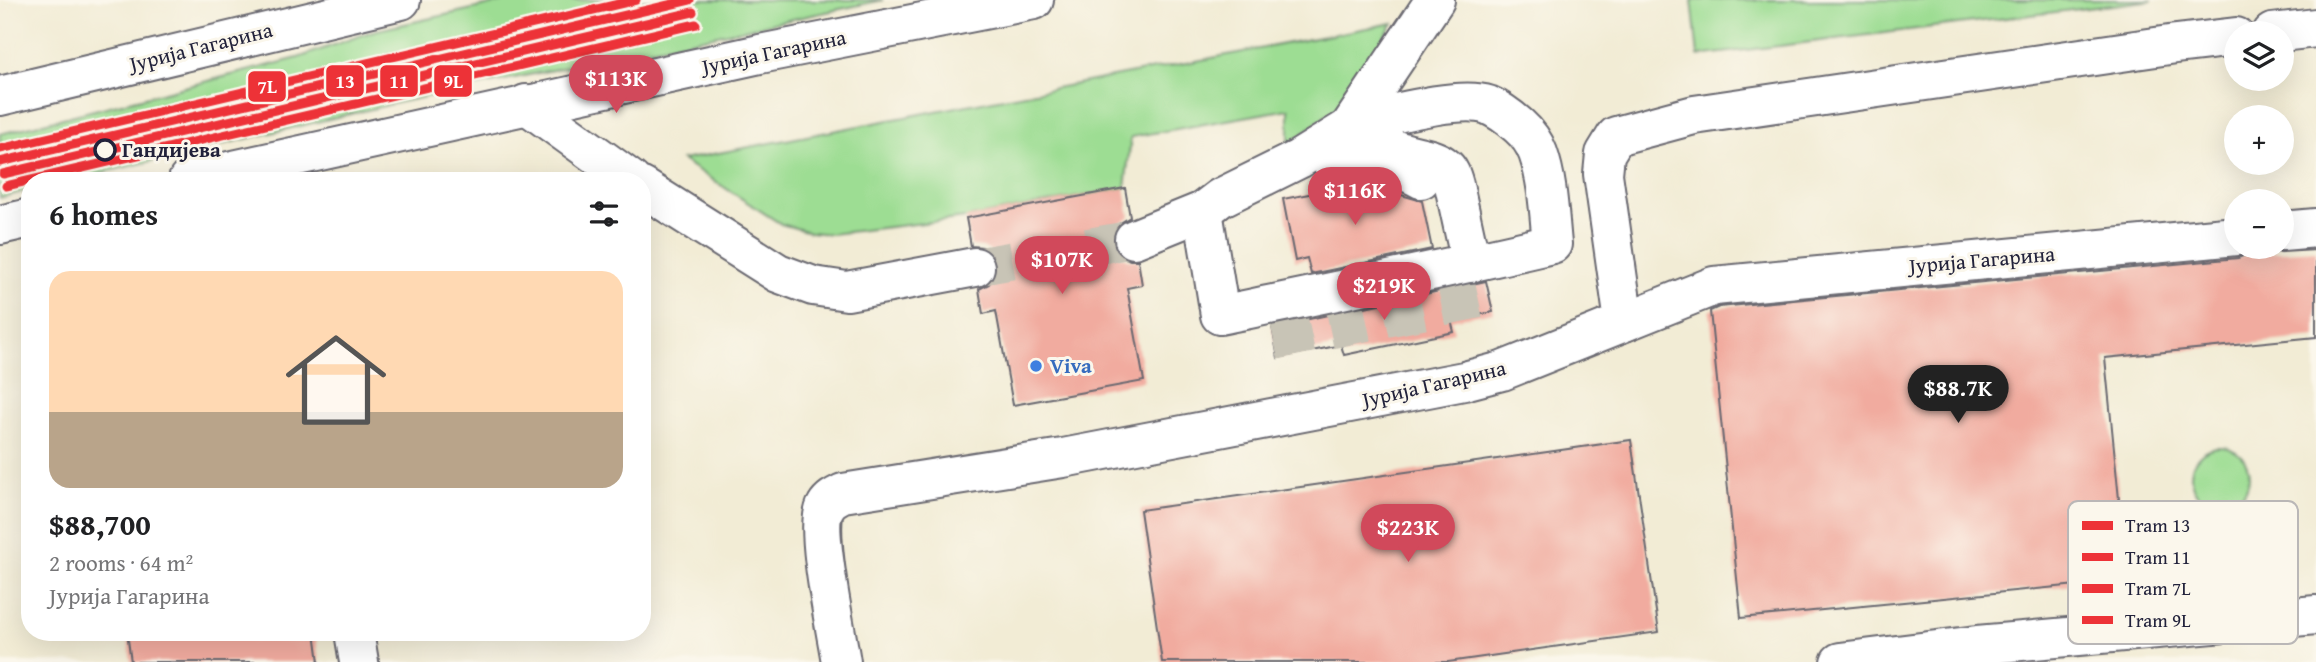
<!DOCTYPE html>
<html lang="en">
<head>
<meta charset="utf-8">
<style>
	:root { --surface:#fff; --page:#f6f6f6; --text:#202124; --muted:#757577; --line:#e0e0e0; --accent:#d1495b }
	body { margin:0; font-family:"Gentium Book Plus",serif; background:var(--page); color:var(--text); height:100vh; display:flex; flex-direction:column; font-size:26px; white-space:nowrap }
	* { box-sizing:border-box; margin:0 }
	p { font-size:23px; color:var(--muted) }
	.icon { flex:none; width:38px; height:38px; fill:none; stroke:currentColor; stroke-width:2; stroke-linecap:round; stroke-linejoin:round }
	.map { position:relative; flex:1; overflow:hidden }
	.side { position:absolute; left:21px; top:172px; width:630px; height:469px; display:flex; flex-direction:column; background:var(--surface); border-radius:28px; box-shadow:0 7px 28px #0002 }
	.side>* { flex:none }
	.buttons { position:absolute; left:2224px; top:21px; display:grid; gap:14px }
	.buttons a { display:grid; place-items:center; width:70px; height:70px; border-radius:50%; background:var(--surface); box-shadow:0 7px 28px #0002; font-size:35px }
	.price { position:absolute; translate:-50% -60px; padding:0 16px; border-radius:24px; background:var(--accent); color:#fff; font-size:23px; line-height:46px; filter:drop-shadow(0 2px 4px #0008) }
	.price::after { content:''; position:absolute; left:50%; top:42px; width:21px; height:16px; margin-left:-10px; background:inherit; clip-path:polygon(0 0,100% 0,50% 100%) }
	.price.selected { background:#222; color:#fff }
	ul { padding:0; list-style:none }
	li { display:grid; align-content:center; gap:14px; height:371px; padding:0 28px }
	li+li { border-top:2px solid var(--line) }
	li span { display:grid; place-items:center; height:217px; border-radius:21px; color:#555 }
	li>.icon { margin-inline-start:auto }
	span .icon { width:126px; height:126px; fill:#fffc; stroke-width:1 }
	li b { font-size:30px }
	h2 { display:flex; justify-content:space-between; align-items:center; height:84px; padding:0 28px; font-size:30px }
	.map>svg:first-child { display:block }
</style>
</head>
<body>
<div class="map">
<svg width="2316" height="662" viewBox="0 0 2316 662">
	<rect width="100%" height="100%" fill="#fbf7ec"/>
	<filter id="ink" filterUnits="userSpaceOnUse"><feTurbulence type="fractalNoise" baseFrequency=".0143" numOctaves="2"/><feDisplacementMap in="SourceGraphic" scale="14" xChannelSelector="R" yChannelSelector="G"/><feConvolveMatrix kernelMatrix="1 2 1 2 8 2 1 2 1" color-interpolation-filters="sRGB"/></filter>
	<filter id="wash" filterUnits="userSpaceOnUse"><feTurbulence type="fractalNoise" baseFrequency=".00686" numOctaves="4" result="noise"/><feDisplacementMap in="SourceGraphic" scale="28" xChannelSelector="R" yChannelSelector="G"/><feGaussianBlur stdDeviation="1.57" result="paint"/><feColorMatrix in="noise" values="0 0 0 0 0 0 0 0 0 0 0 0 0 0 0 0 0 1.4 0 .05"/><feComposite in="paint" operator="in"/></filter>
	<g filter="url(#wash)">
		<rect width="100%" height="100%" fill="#f2ecd5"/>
		<!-- green -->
		<g fill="#9ddd93" stroke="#608067" stroke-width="2">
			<polygon points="513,0 883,0 401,102 72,180 30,180 30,190 0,198 0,134 298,58 373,31"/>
			<polygon points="1692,0 2153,0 1698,56"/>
			<polygon points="1393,23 1340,105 1289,144 1289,109 1131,137 1125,188 966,218 831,234 810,232 781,224 682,160"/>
			<circle cx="2220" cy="476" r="29"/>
		</g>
		<g id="blocks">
			<!-- building -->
			<g fill="#f1ab9f">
				<polygon points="1345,187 1391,192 1422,201 1432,249 1311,274 1307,258 1295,261 1283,199"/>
				<polygon points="1125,188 1130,217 1117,225 1112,237 1114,248 1120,256 1130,260 1138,260 1142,285 1127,288 1144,381 1013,405 996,311 983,314 979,289 989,284 995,275 996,262 991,252 983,247 971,246 966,218"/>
				<polygon points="2316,250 2316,337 2105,358 2127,580 1741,618 1710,311 1719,307 2238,258 2248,254"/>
				<polygon points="1486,281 1493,312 1451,320 1454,332 1344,355 1341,345 1278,358 1272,327"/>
				<polygon points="1631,440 1659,632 1448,662 1162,662 1140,510"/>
				<polygon points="127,632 315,632 319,662 131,662"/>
			</g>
		</g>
	</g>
	<g filter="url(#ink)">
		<use href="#blocks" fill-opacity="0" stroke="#6b6971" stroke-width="2"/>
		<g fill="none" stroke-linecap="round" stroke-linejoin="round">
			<!-- minor-tunnel -->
			<g stroke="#c8c4b6" stroke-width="38" stroke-dasharray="38 19" stroke-linecap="butt">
				<polyline points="975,267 1134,239"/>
				<polyline points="1274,341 1489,297"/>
			</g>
			<defs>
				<g id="minor">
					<polyline points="2272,33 2316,28"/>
					<polyline points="526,104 631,180"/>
					<path d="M1317,148C1344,179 1389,159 1421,179"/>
					<polyline points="642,187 778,273 813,286 847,291 975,267"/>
					<path d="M1203,211L1220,315C1331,292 1442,270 1552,244C1549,214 1548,181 1538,153C1534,142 1528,134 1519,126C1510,118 1500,110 1488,105C1459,95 1386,116 1354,123C1370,143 1393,150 1418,156C1426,158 1437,160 1444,166C1450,170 1452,178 1454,185L1471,263"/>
					<polyline points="2282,231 2316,228"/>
					<polyline points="1134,239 1203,211 1220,198 1299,159 1349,128 1435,0"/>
					<polyline points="1624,322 1603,174 1605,154 1616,136 1694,115 2176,44 2236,37"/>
					<polyline points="354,632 359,662"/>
					<path d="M841,662C837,635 813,525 826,506C830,499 837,496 843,493L1063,458L1464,381L1502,371L1714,286L2236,236"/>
					<polyline points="1840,662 1977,645 2316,615"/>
				</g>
				<g id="major">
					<polyline points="0,96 401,0"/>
					<polyline points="188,180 760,54 1034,0"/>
					<polyline points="0,225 30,218"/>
				</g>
			</defs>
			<!-- minor casing -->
			<use href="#minor" stroke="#6b6971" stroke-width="42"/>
			<!-- major casing -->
			<use href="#major" stroke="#6b6971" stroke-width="42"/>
			<!-- minor -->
			<use href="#minor" stroke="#fff" stroke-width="38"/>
			<!-- major -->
			<use href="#major" stroke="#fff" stroke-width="38"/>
			<defs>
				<polyline id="tram-1" points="0,162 690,0"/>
				<polyline id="tram-2" points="3,174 693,12"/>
				<polyline id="tram-3" points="0,149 636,0"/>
				<polyline id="tram-4" points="6,186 696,24"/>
			</defs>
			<!-- tram-1 casing -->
			<use href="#tram-1" stroke="#fbf7ec" stroke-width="14"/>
			<!-- tram-2 casing -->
			<use href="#tram-2" stroke="#fbf7ec" stroke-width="14"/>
			<!-- tram-3 casing -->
			<use href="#tram-3" stroke="#fbf7ec" stroke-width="14"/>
			<!-- tram-4 casing -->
			<use href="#tram-4" stroke="#fbf7ec" stroke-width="14"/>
			<!-- tram-1 -->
			<use href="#tram-1" stroke="#ed3237" stroke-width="9"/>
			<!-- tram-2 -->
			<use href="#tram-2" stroke="#ed3237" stroke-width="9"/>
			<!-- tram-3 -->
			<use href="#tram-3" stroke="#ed3237" stroke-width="9"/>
			<!-- tram-4 -->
			<use href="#tram-4" stroke="#ed3237" stroke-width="9"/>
		</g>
	</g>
	<!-- markers -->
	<circle fill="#fbf7ec" stroke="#22223b" stroke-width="3.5" cx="105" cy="150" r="10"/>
	<circle fill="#3f7fe0" stroke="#fbf7ec" stroke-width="2.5" cx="1036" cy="366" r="7"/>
	<g text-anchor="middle" stroke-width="6" stroke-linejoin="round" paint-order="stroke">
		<!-- street labels -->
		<g font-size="21" fill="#22223b" stroke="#fbf7ec">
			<text transform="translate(201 47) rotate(-14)" y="7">Јурија Гагарина</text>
			<text transform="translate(774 52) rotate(-12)" y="7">Јурија Гагарина</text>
			<text transform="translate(1982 260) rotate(-5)" y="7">Јурија Гагарина</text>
			<text transform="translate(1434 384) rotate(-13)" y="7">Јурија Гагарина</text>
		</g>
		<!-- stop labels -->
		<g font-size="21" font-weight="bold" fill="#22223b" stroke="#fbf7ec" text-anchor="start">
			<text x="122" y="157">Гандијева</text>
		</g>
		<!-- shop labels -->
		<g font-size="21" font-weight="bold" fill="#366cbe" stroke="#fbf7ec" text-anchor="start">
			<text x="1050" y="373">Viva</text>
		</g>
	</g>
	<!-- legend -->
	<rect x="2068" y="501" width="230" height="143" rx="10" fill="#fbf7ec" stroke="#bab7b7" stroke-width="2"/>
	<rect x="2082" y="521" width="31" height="9" fill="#ed3237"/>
	<rect x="2082" y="553" width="31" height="8" fill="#ed3237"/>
	<rect x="2082" y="584" width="31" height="9" fill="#ed3237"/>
	<rect x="2082" y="616" width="31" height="8" fill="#ed3237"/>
	<g font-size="19" fill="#22223b">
		<text x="2125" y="532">Tram 13</text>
		<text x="2125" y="564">Tram 11</text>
		<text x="2125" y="595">Tram 7L</text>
		<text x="2125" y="627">Tram 9L</text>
	</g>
	<g stroke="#fbf7ec" stroke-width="2.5">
		<rect x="325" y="64" width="40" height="34" rx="7" fill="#ed3237"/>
		<rect x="379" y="64" width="40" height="34" rx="7" fill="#ed3237"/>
		<rect x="433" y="64" width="40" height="34" rx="7" fill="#ed3237"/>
		<rect x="247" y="70" width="40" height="33" rx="7" fill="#ed3237"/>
	</g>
	<g font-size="19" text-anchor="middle" font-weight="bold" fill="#fff">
		<text x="345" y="88">13</text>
		<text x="399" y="88">11</text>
		<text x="453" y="88">9L</text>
		<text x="267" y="93">7L</text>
	</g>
</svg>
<div class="buttons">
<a><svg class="icon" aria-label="layers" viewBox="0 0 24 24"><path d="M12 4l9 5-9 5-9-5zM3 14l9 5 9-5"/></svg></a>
<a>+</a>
<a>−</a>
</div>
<b class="price" style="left:616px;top:115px">$113K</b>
<b class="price" style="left:1355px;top:227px">$116K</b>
<b class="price" style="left:1062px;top:296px">$107K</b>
<b class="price" style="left:1384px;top:322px">$219K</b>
<b class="price selected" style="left:1958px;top:425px">$88.7K</b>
<b class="price" style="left:1408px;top:564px">$223K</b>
<section class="side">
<h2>6 homes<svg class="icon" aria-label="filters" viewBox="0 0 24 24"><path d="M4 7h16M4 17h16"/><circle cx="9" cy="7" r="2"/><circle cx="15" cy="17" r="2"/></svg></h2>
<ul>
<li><span style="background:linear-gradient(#ffd9b3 65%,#b9a48a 0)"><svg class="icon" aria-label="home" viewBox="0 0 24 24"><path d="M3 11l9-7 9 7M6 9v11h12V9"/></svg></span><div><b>$88,700</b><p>2 rooms · 64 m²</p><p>Јурија Гагарина</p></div></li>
</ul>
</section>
</div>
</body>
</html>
